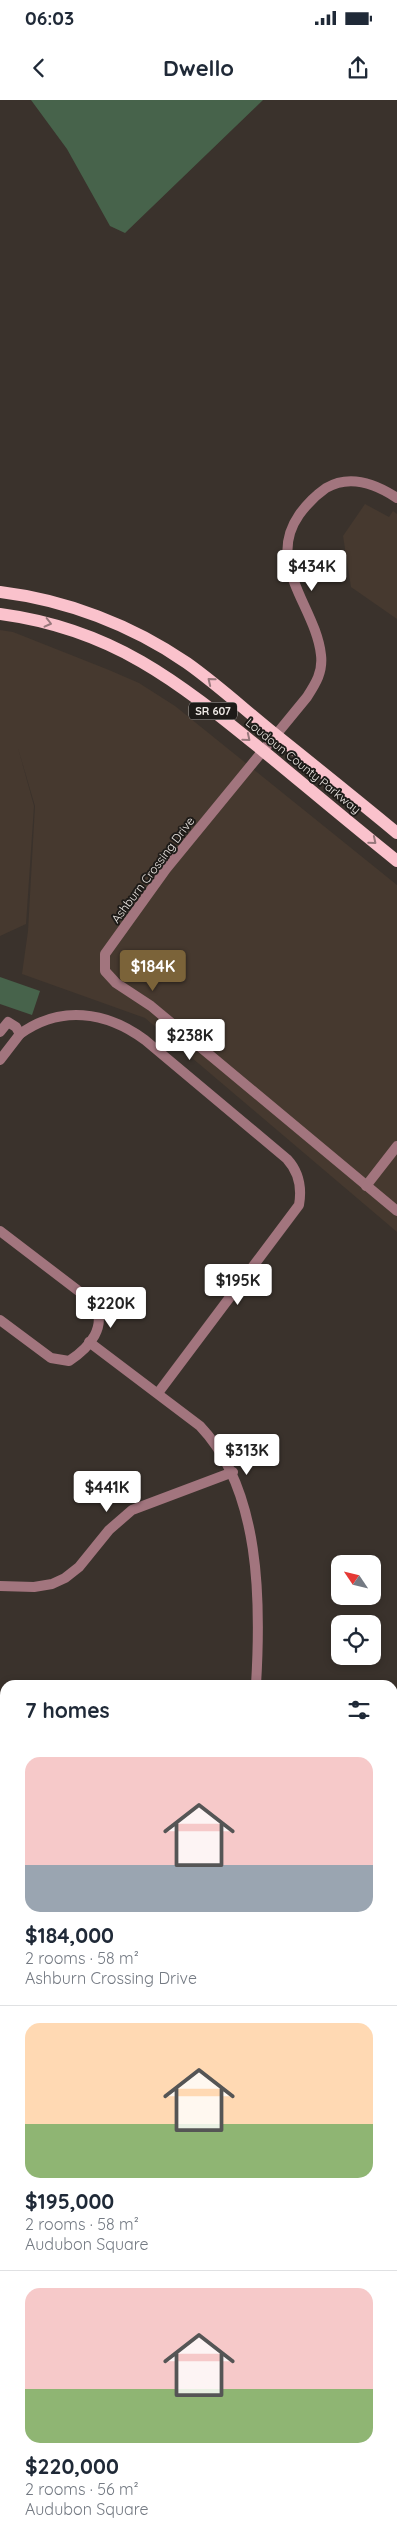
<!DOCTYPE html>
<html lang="en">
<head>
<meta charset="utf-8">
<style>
	:root { --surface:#fff; --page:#f2f2f3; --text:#1f2937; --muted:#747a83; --line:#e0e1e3; --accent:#7b6339 }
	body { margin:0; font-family:Quicksand,sans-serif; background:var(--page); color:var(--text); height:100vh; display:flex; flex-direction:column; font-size:19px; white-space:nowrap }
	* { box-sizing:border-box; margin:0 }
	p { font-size:16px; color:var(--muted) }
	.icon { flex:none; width:28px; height:28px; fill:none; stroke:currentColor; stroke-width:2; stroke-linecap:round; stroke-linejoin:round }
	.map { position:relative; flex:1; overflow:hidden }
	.details { position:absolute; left:0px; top:1580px; width:398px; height:866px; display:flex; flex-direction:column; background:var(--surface); border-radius:15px 15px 0 0; box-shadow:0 2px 8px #0003 }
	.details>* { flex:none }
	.needle { width:32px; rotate:305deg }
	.tools { position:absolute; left:331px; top:1455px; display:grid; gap:10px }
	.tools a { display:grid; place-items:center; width:50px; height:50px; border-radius:10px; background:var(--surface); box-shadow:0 2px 8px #0003; font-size:25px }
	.price { position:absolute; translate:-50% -42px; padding:0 11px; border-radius:5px; background:#fff; color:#222; font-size:16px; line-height:32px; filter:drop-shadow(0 1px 2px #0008) }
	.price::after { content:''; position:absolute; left:50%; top:30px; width:15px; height:11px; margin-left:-8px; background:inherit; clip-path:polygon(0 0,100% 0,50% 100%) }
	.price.current { background:var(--accent); color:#fff }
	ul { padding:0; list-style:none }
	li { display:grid; align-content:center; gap:10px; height:265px; padding:0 25px }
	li+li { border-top:1px solid var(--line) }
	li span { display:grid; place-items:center; height:155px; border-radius:15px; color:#555 }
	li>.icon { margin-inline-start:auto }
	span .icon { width:90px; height:90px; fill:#fffc; stroke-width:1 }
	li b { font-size:21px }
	h2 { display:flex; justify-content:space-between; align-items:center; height:60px; padding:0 25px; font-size:21px }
	.status { display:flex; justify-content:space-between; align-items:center; height:35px; padding:0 25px; background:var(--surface); direction:ltr }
	.status svg { height:14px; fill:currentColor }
	header { display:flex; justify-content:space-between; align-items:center; height:65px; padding:0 25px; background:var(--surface); font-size:22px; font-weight:700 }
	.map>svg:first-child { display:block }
</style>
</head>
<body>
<div class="status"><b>06:03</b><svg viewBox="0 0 49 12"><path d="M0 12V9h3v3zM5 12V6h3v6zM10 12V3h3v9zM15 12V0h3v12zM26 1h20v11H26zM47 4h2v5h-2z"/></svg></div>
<header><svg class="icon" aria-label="back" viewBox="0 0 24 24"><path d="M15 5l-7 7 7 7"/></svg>Dwello<svg class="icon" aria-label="share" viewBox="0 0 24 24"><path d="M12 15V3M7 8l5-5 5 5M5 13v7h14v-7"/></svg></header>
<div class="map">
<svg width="397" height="2446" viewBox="0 0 397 2446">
	<rect width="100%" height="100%" fill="#3a322c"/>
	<!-- built -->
	<g fill="#46392f">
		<polygon points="365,404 389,417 393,411 397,414 397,519 351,487 343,436"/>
		<polygon points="0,530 13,532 109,570 139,583 175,606 397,785 397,1132 145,918 22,874 28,831 35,706 18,648 34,706 26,824 0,836"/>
		<polygon points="0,1819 5,1821 5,2227 0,2236"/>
		<polygon points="392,1850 397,1853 395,1955 392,1955"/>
	</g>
	<!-- green -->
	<g fill="#47634b">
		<polygon points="31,0 263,0 125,133 110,126 67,49"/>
		<polygon points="0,877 40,891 32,915 0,904"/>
		<polygon points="5,2264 5,2441 159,2441 161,2446 0,2446 0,2265"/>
	</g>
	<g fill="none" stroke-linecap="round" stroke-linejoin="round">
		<!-- minor -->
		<g stroke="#a2757e" stroke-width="10">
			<path d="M397,398C376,384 350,374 326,388C316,395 306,405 299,415C265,464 316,507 321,555C323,572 316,583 307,597L166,769L105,854V871L116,883L151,906L397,1111"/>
			<polyline points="0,932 8,922 16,927 20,934 0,960"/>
			<path d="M20,934C60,905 106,911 145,940L287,1059C299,1072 302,1088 299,1105L158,1293"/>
			<polyline points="366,1086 397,1046"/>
			<path d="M0,1131L93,1202C109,1226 89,1248 69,1261L51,1258L0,1220"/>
			<path d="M89,1242L200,1326C261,1390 261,1502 256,1585"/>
			<polyline points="0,1486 34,1487 52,1484 65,1478 79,1467 109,1430 132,1410 233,1372"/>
			<polyline points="392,1679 397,1683"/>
			<polyline points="392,1699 397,1704"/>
			<polyline points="0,1751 5,1753"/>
			<polyline points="392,2077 397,2071"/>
			<polyline points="196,2446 196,2441"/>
		</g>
		<!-- major -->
		<g stroke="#fac2cc" stroke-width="12">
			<path d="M0,492C66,500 132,525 187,563C218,585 246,611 276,635C316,667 357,700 397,733"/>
			<path d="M0,514C113,529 177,581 262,650C307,687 352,725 397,761"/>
			<polyline points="392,1750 397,1747"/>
			<polyline points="0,1780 5,1781"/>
			<polyline points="392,1780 397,1778"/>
			<polyline points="0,1806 5,1807"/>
		</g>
	</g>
	<!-- one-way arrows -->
	<defs><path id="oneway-chevron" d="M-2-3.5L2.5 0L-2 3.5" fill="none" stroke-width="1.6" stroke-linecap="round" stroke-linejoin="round" transform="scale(1.25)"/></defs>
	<g stroke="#97777b">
		<use href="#oneway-chevron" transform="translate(48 523) rotate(14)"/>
		<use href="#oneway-chevron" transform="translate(211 581) rotate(-141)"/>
		<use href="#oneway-chevron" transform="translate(247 638) rotate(39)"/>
		<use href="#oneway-chevron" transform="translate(373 741) rotate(40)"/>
	</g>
	<g text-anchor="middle" stroke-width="4" stroke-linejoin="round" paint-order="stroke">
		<!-- shield labels -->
		<rect fill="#1e1b18" stroke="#afaaa7" stroke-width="1" x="189" y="602.5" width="48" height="17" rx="4"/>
		<g font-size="11" font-weight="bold" fill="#ede8e4">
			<text x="213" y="615">SR 607</text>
		</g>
		<!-- street labels -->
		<g font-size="12" fill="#ede8e4" stroke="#1e1b18">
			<text transform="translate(303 666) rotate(39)" y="4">Loudoun County Parkway</text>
			<text transform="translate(153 770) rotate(-53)" y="4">Ashburn Crossing Drive</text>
		</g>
	</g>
</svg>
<div class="tools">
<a><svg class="needle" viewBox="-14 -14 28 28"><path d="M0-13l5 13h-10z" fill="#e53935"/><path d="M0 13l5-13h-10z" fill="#747a83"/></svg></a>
<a><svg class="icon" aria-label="locate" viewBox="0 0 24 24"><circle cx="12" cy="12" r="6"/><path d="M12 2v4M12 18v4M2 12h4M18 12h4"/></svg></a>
</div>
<b class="price" style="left:312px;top:492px">$434K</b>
<b class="price current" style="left:153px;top:892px">$184K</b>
<b class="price" style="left:190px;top:961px">$238K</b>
<b class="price" style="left:238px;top:1206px">$195K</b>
<b class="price" style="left:111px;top:1229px">$220K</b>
<b class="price" style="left:247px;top:1376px">$313K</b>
<b class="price" style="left:107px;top:1413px">$441K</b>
<section class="details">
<h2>7 homes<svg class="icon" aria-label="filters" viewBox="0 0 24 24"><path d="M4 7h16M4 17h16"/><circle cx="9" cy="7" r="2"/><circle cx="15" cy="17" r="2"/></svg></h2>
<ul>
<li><span style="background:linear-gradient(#f6c9c9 70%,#9aa5b1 0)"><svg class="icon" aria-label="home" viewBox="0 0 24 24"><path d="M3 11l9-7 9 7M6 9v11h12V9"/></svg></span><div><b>$184,000</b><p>2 rooms · 58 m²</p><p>Ashburn Crossing Drive</p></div></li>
<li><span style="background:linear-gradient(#ffd9b3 65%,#8fb573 0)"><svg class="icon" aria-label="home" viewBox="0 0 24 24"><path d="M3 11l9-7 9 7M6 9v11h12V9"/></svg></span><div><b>$195,000</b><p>2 rooms · 58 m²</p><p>Audubon Square</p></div></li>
<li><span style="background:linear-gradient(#f6c9c9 65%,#8fb573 0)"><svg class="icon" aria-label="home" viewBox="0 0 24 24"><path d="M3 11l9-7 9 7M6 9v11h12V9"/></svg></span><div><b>$220,000</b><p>2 rooms · 56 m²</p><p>Audubon Square</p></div></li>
</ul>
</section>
</div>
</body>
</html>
